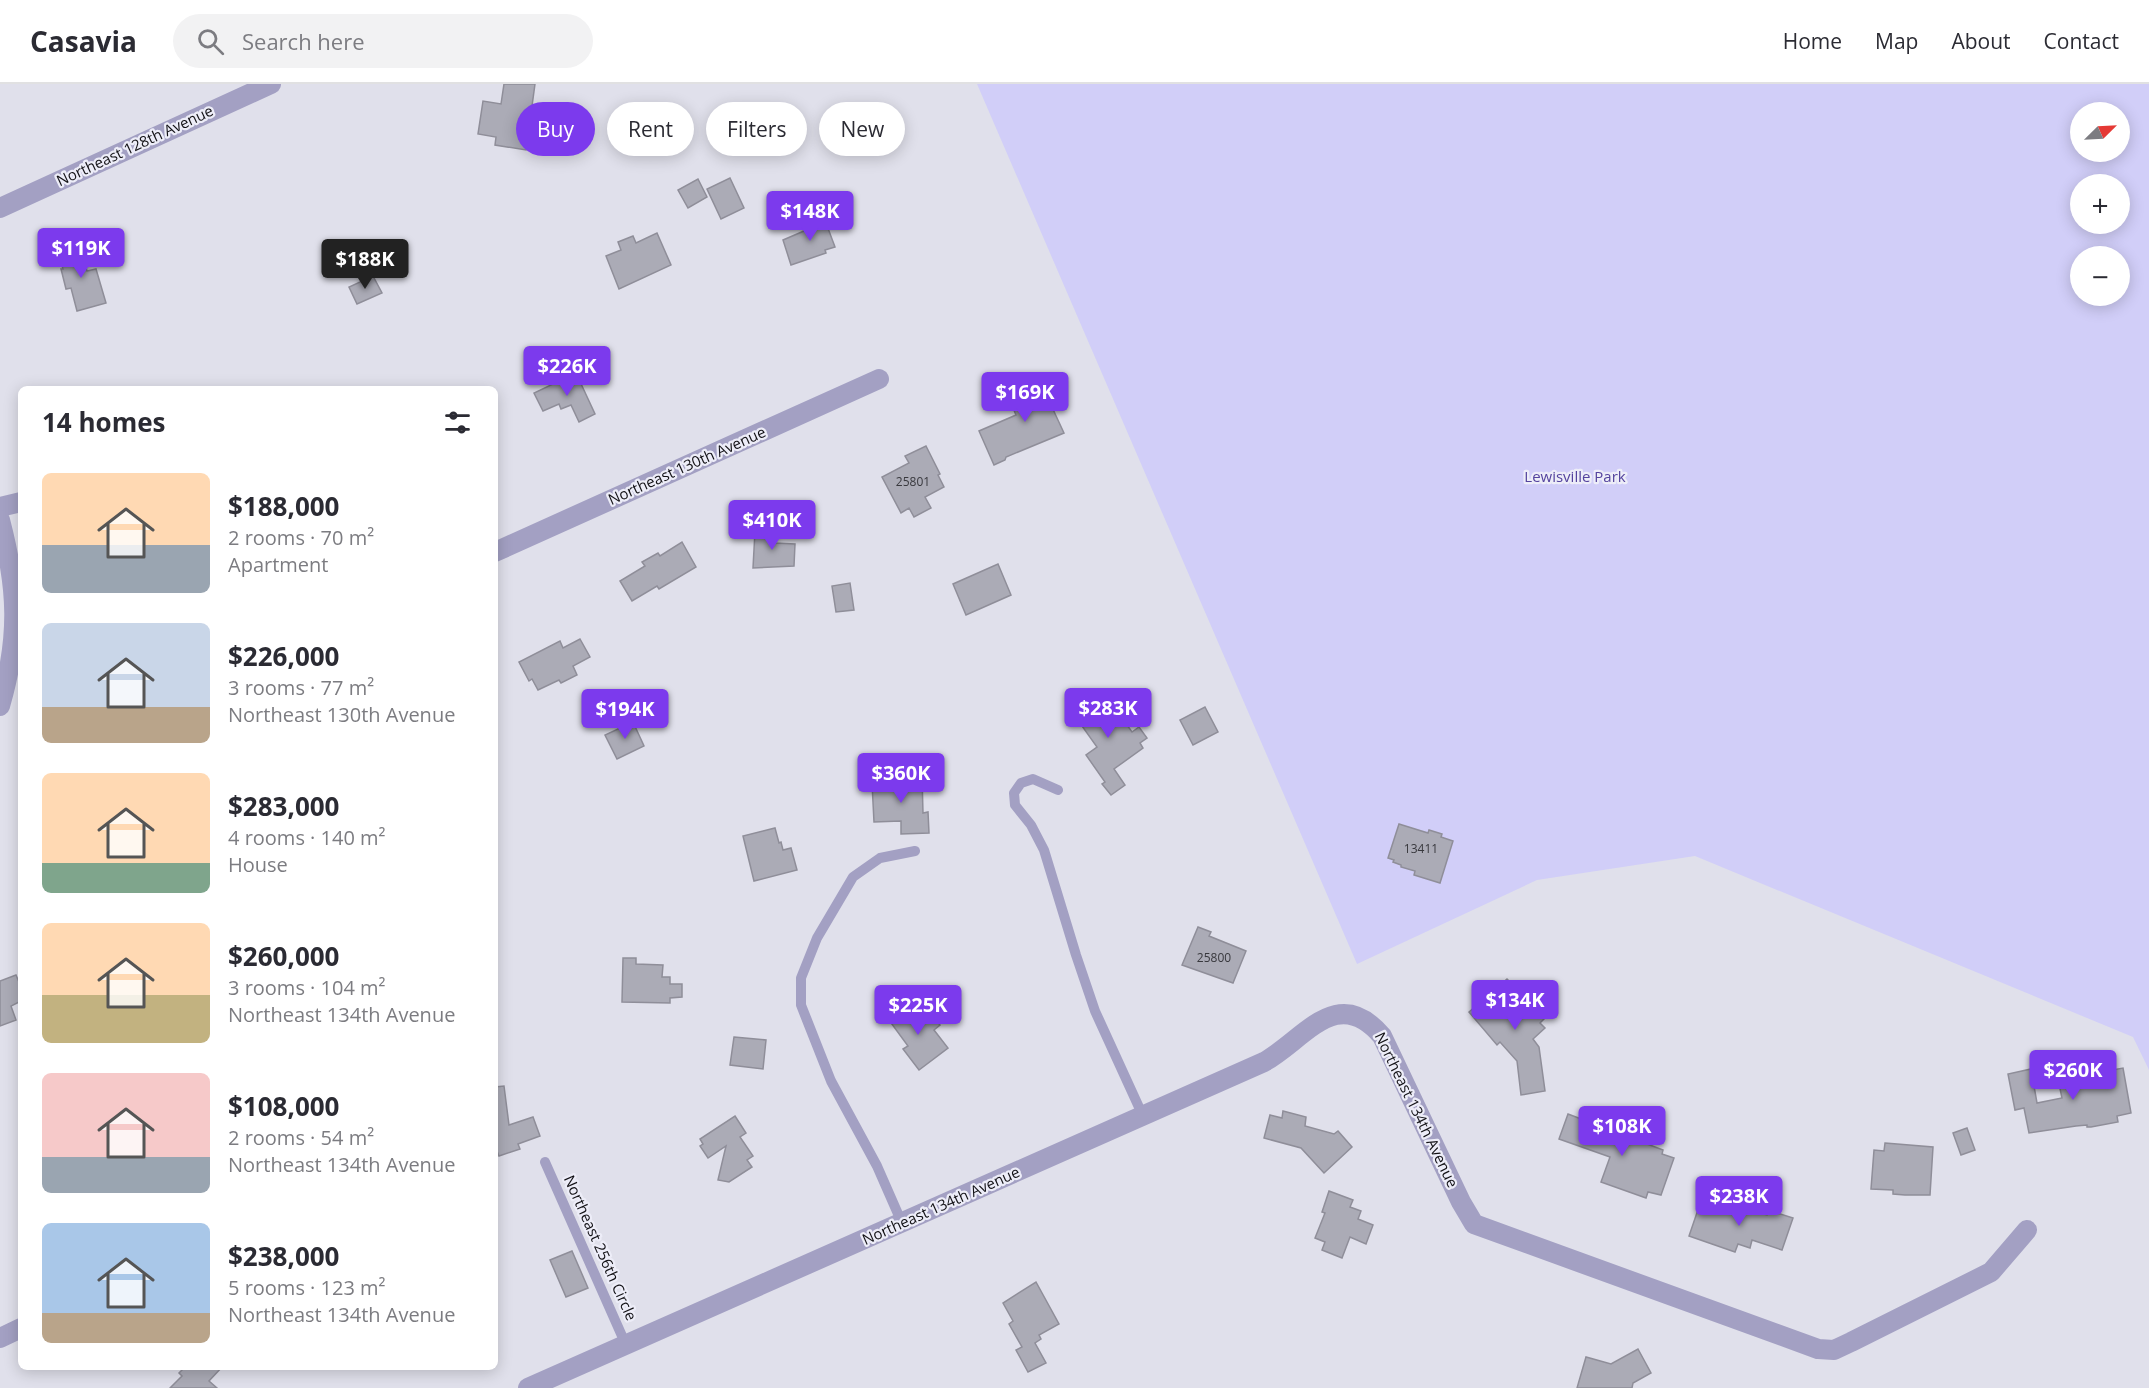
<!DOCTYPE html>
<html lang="en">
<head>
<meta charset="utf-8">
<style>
	:root { --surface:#fff; --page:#f2f2f3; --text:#2b2b33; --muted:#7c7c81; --line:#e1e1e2; --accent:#7c3aed }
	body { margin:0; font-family:"Open Sans",sans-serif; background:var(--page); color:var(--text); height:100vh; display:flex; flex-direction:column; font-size:22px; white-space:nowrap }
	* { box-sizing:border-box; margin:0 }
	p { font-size:20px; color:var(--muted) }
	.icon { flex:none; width:33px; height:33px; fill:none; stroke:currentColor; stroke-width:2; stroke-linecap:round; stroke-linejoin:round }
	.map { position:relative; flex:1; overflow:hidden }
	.panel { position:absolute; left:18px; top:302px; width:480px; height:984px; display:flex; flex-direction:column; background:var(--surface); border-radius:9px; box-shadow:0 3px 15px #0003 }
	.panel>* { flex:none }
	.top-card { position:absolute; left:516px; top:18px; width:570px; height:54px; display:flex; gap:12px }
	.needle { width:39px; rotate:66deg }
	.controls { position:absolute; left:2070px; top:18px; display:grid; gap:12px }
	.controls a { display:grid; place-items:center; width:60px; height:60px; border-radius:50%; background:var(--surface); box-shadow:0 3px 15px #0003; font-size:30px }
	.price { position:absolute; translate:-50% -51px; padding:0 14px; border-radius:6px; background:var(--accent); color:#fff; font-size:20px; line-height:39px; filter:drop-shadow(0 2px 3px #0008) }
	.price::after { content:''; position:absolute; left:50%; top:36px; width:18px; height:14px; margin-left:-9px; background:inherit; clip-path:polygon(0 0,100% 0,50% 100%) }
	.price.active { background:#222; color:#fff }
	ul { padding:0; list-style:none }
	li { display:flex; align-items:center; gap:18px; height:150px; padding:0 24px }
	li span { display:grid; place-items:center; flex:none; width:168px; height:120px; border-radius:9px; color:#555 }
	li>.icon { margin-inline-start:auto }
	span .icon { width:72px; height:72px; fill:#fffc; stroke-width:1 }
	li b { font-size:26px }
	h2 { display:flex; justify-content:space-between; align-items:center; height:72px; padding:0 24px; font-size:26px }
	.tag { padding:0 21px; border-radius:27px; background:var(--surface); box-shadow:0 3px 15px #0003; font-size:21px; line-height:54px }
	.tag.active { background:var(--accent); color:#fff }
	header { display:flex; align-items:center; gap:36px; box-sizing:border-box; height:84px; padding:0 30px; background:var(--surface); border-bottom:2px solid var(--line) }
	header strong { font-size:28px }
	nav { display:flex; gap:33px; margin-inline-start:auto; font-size:21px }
	.search { width:420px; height:54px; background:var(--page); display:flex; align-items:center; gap:15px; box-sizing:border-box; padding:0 21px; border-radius:33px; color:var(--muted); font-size:22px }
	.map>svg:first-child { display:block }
</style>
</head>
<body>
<header>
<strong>Casavia</strong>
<div class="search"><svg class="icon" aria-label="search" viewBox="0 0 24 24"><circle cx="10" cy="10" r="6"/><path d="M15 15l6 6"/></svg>Search here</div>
<nav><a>Home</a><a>Map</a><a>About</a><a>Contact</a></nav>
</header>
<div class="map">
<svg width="2149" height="1304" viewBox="0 0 2149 1304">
	<rect width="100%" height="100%" fill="#e0e0eb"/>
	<!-- green -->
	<path fill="#d1cef8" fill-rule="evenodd" d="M977,0H2149V986L2133,953L1695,772L1537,796L1357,880ZM2080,28H2120V68H2080ZM2080,100H2120V140H2080ZM2080,172H2120V212H2080Z"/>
	<!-- building -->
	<g fill="#ababb6" stroke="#8f8e99" stroke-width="1.5">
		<polygon points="504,0 535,0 526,66 495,61 496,53 478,50 483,17 501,20"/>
		<polygon points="730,94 744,124 721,135 707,105"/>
		<polygon points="698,95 707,113 688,124 678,106"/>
		<polygon points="823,131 835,163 825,166 826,169 791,181 783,156 811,144 809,135"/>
		<polygon points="657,149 671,181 619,205 606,172 621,166 618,158 633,152 636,159"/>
		<polygon points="75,159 78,170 82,169 87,187 96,185 106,219 77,227 71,204 66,205 61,185 63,185 60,175 62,174 59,163"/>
		<polygon points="373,192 382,209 357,220 349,203"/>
		<polygon points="576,289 595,330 579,338 571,321 561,325 559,320 543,327 534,309"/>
		<polygon points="1053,295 1062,316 1051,321 1064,349 1006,373 1005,376 994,381 979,347 1016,331 1009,315"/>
		<polygon points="926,362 940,390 938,391 944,403 925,413 931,424 914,433 909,424 901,429 882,393 909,379 905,372"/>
		<polygon points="755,447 775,447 775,459 795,460 794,482 753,484"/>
		<polygon points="682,458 696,483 659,505 657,502 632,517 620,497 645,482 642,478 658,469 660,472"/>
		<polygon points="998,480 1011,511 966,531 953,500"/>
		<polygon points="850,499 854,526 836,528 832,502"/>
		<polygon points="580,555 590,573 573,582 577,591 561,599 559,596 538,606 532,595 529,597 519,578 560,557 563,564"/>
		<polygon points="1102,606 1132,648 1139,643 1147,654 1140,659 1143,664 1114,685 1125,701 1111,711 1102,700 1105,698 1086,671 1097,663 1072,628"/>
		<polygon points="1205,623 1218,648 1193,661 1180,636"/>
		<polygon points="633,638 644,662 617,675 605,651"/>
		<polygon points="922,691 923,729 928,728 929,749 901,750 901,737 874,738 872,699 897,698 897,692"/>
		<polygon points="1399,740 1428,749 1429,746 1442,750 1441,753 1453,757 1440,799 1414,791 1415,787 1401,783 1401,781 1393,778 1394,776 1388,774"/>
		<polygon points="775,744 779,759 781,758 783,766 791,764 797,786 754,797 743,752"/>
		<polygon points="1198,843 1211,848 1209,852 1246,867 1233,899 1182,881"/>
		<polygon points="623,874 636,874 636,880 663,881 662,893 670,893 670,900 682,900 682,913 670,914 670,919 622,918"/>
		<polygon points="16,891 21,903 21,917 11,922 16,936 0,942 0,897"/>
		<polygon points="1507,895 1512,900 1513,899 1545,934 1540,939 1545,944 1533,955 1539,963 1545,1007 1521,1011 1517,977 1500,958 1497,961 1469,928"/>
		<polygon points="904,919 916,935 926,931 936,935 940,941 934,946 948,964 919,986 903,965 908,962 886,932"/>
		<polygon points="734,953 766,956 763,985 730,981"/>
		<polygon points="2123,984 2131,1029 2117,1032 2118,1038 2091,1043 2087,1043 2087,1041 2076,1042 2029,1049 2024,1024 2015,1026 2008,990 2031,985 2037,1019 2062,1014 2059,1000 2085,995 2084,991"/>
		<polygon points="504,1002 509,1041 533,1033 540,1052 518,1060 520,1065 499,1072 495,1062 495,1003"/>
		<polygon points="1283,1027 1306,1033 1305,1042 1334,1050 1338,1047 1352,1063 1324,1089 1301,1064 1264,1054 1270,1031 1282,1034"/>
		<polygon points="1568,1030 1663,1066 1662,1070 1674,1074 1661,1111 1648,1108 1646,1114 1601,1098 1610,1073 1559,1055"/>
		<polygon points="735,1032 746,1049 740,1053 753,1072 747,1076 752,1083 729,1098 718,1096 726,1062 708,1074 700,1062 703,1060 700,1055"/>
		<polygon points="1967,1044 1975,1066 1961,1071 1953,1049"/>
		<polygon points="1885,1059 1933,1063 1930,1111 1905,1111 1893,1110 1893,1106 1871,1105 1874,1066 1884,1067"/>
		<polygon points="1329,1107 1353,1116 1350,1123 1361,1127 1358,1135 1373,1141 1366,1160 1350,1153 1342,1174 1322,1166 1325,1158 1315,1154 1325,1129 1322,1128"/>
		<polygon points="1702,1114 1738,1126 1740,1122 1767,1131 1768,1126 1793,1134 1782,1166 1752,1156 1750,1164 1738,1160 1735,1168 1689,1152"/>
		<polygon points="572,1167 588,1204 566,1213 550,1176"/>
		<polygon points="1036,1198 1059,1240 1039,1251 1041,1255 1035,1259 1046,1279 1028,1288 1016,1266 1022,1263 1009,1240 1013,1237 1003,1219"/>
		<polygon points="1638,1265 1651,1289 1633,1299 1632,1304 1577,1304 1586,1273 1611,1280"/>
		<polygon points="186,1282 223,1282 209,1297 217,1304 170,1304 182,1292 179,1289"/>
	</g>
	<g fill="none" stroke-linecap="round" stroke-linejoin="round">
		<!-- lane -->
		<g stroke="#a3a0c3" stroke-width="10">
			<polyline points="1058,706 1033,695 1021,699 1014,709 1015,721 1031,741 1044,766 1076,871 1095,927 1143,1032"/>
			<polyline points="545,1078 626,1261"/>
			<polyline points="902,1139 877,1082 831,997 801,921 801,894 817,854 853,793 880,774 915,767"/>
		</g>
		<!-- street -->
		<g stroke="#a3a0c3" stroke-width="20">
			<polyline points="0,124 271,0"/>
			<polyline points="0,423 21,418"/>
			<path d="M0,436C18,505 20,553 0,622"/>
			<polyline points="495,468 879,295"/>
			<polyline points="0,1254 21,1244"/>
			<path d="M528,1304L1264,978C1304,956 1337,899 1382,952L1461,1118L1474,1140L1818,1265L1834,1266L1851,1258L1991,1188L2027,1146"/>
		</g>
	</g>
	<g text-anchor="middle" stroke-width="4.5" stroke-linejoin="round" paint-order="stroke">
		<!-- number labels -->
		<g font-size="12" fill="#38383d">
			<text x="913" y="402">25801</text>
			<text x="1421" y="769">13411</text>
			<text x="1214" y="878">25800</text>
		</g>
		<!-- street labels -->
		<g font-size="15" fill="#121115" stroke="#ededf8">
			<text transform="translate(135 62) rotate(-25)" y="5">Northeast 128th Avenue</text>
			<text transform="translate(687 382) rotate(-24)" y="5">Northeast 130th Avenue</text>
			<text transform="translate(1416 1026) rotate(64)" y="5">Northeast 134th Avenue</text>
			<text transform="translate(941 1122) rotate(-24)" y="5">Northeast 134th Avenue</text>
			<text transform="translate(600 1164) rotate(66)" y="5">Northeast 256th Circle</text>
		</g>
		<!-- park labels -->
		<g font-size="15" fill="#54439e" stroke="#ededf8">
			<text x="1575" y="398">Lewisville Park</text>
		</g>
	</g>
</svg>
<div class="controls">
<a><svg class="needle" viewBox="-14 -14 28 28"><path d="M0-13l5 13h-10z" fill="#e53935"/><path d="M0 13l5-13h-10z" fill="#7c7c81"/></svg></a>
<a>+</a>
<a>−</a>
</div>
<b class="price" style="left:810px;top:158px">$148K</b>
<b class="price" style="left:81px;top:195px">$119K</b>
<b class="price active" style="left:365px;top:206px">$188K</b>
<b class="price" style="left:567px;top:313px">$226K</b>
<b class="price" style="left:1025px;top:339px">$169K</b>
<b class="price" style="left:772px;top:467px">$410K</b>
<b class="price" style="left:1108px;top:655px">$283K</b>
<b class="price" style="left:625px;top:656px">$194K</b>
<b class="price" style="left:901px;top:720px">$360K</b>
<b class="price" style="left:1515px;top:947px">$134K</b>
<b class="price" style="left:918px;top:952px">$225K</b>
<b class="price" style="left:2073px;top:1017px">$260K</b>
<b class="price" style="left:1622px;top:1073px">$108K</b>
<b class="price" style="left:1739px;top:1143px">$238K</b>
<div class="top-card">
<a class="tag active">Buy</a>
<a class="tag">Rent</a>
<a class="tag">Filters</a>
<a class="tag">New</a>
</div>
<section class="panel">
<h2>14 homes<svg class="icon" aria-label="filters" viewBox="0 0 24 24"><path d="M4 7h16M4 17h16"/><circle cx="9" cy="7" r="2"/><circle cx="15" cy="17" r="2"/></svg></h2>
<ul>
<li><span style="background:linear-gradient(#ffd9b3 60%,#9aa5b1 0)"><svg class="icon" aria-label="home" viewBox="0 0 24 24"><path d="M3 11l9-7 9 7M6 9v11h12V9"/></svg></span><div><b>$188,000</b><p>2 rooms · 70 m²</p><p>Apartment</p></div></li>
<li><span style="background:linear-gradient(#c9d6e8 70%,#b9a48a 0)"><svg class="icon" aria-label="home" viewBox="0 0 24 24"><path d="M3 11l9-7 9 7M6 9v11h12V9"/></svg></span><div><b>$226,000</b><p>3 rooms · 77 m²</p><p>Northeast 130th Avenue</p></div></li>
<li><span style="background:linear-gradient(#ffd9b3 75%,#7fa58c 0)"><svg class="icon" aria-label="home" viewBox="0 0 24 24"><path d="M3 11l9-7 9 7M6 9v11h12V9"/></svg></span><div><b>$283,000</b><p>4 rooms · 140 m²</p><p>House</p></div></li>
<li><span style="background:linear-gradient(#ffd9b3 60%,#c2b280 0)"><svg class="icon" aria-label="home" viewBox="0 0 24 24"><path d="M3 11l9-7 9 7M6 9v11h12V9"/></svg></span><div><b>$260,000</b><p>3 rooms · 104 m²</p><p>Northeast 134th Avenue</p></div></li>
<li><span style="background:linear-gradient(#f6c9c9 70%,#9aa5b1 0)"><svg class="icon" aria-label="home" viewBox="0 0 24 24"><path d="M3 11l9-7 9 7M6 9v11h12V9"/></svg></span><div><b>$108,000</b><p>2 rooms · 54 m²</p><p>Northeast 134th Avenue</p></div></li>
<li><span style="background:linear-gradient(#a9c7e8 75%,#b9a48a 0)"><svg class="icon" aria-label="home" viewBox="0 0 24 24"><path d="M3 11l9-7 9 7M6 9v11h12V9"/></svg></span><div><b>$238,000</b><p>5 rooms · 123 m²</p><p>Northeast 134th Avenue</p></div></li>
</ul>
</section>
</div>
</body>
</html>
